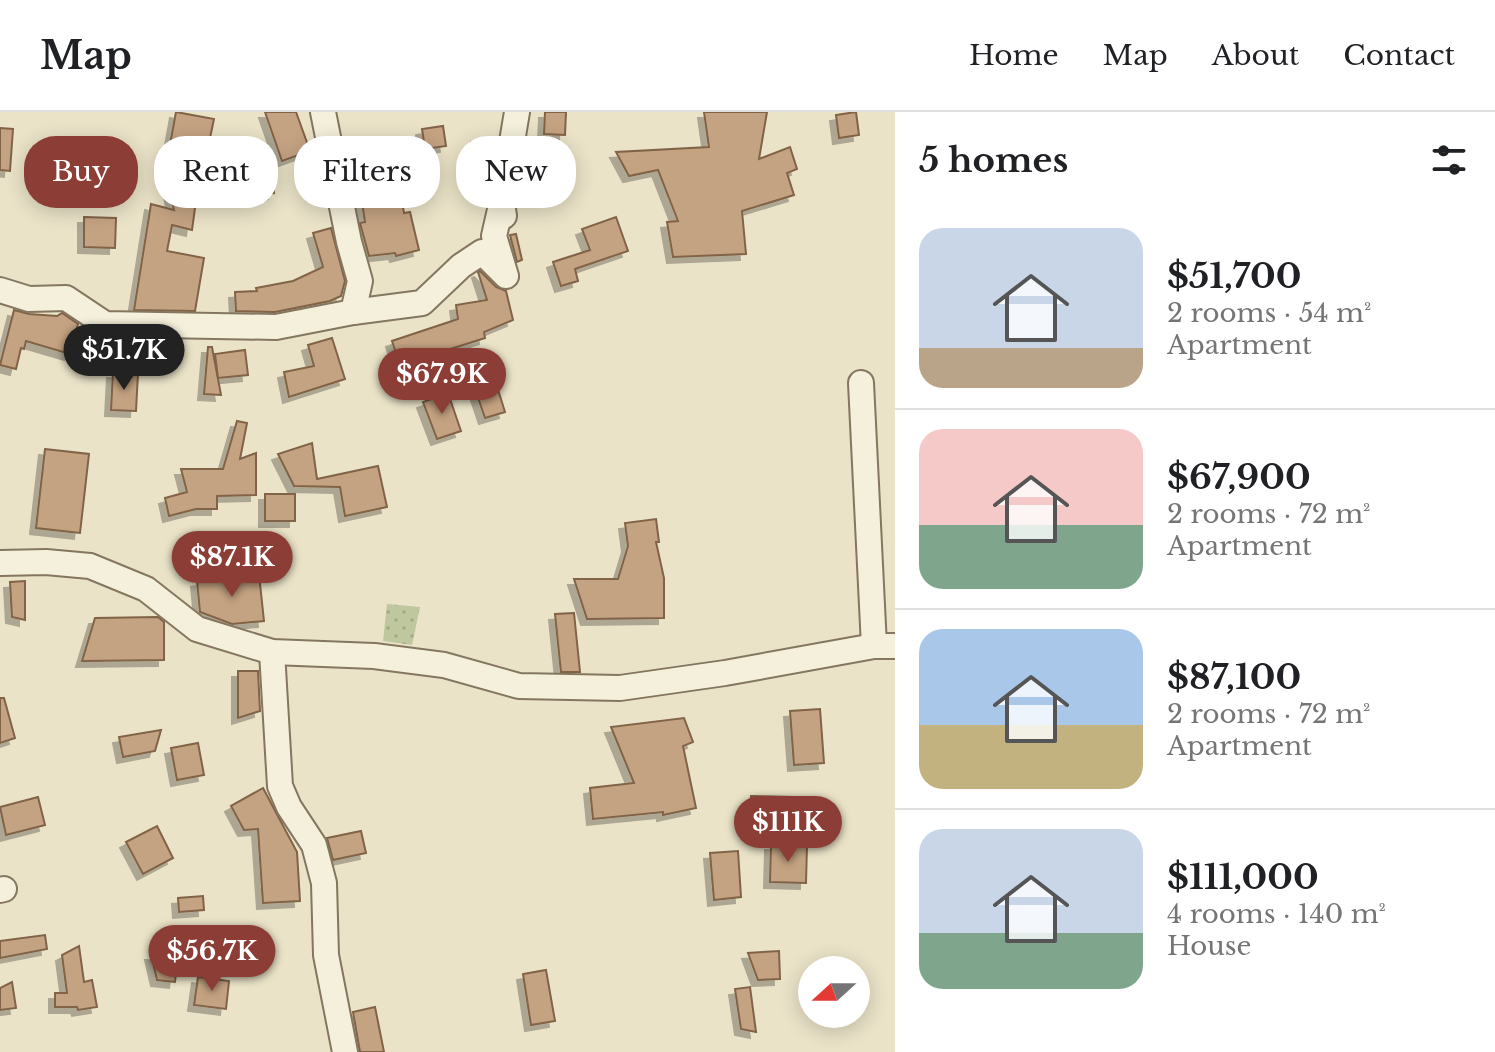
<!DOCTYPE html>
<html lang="en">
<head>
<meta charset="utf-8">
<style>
	:root { --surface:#fff; --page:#f2f2f2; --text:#202124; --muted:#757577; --line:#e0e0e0; --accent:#8c3d35 }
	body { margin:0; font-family:"Libre Baskerville",serif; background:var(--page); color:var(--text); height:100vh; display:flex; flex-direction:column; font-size:30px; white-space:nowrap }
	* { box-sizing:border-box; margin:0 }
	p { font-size:26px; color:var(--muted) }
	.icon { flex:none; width:44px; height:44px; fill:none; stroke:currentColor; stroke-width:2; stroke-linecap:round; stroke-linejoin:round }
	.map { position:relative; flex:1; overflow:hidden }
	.drawer { display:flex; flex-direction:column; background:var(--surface); width:600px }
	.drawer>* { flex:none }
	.guide { position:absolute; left:24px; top:24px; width:750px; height:72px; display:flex; gap:16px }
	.needle { width:52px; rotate:249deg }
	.buttons { position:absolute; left:798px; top:844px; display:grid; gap:16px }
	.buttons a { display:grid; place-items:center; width:72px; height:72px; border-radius:50%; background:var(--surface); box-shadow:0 4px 20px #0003; font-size:40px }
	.price { position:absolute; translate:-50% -68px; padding:0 18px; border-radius:28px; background:var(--accent); color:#fff; font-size:26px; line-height:52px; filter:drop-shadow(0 2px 4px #0008) }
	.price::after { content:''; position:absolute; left:50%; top:48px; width:24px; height:18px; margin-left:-12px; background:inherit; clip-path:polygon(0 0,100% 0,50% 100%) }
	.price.active { background:#222; color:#fff }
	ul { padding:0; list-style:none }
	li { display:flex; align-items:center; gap:24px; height:200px; padding:0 24px }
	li+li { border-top:2px solid var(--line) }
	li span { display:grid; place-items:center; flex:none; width:224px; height:160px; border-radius:24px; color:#555 }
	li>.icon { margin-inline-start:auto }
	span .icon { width:96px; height:96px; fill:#fffc; stroke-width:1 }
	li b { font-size:34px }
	h2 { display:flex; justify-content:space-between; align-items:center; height:96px; padding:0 24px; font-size:34px }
	.chip { padding:0 28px; border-radius:32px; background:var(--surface); box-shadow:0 4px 20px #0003; font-size:28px; line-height:72px }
	.chip.active { background:var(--accent); color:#fff }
	header { display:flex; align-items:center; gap:48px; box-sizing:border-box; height:112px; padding:0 40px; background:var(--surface); border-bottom:2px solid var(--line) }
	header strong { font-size:38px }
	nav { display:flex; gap:44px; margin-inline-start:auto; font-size:28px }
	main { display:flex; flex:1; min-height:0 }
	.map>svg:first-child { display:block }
</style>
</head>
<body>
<header>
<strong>Map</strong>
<nav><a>Home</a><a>Map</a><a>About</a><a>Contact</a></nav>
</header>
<main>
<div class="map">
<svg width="895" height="940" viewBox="0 0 895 940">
	<defs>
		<pattern id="green-dots" width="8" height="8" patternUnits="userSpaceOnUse" patternTransform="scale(2)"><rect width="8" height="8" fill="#bec79d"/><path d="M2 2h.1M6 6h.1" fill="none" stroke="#a4ab87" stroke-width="1.8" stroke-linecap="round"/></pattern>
		<filter id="shadow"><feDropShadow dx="-6" dy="6" stdDeviation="0" flood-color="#0004"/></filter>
	</defs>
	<rect width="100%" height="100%" fill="#eae3c8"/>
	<!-- green -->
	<polygon fill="url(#green-dots)" points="387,492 420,495 412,533 383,529"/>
	<!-- building -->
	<g fill="#c4a382" stroke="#816347" stroke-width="2" filter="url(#shadow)">
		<polygon points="176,0 214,7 206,45 169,38"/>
		<polygon points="265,0 296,0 310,39 282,49"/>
		<polygon points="545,0 566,0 565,23 544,22"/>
		<polygon points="704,0 767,0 759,47 790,35 797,57 787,61 794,83 742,99 746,142 673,145 667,110 678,109 658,58 629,64 616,40 709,35"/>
		<polygon points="856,0 859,23 839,26 836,3"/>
		<polygon points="443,14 446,34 425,37 422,17"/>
		<polygon points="0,16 13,17 10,59 0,58"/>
		<polygon points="471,30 496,37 494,48 468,48"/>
		<polygon points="270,45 274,81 230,86 226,50"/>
		<polygon points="399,72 404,101 410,100 419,138 396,144 395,141 369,144 360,111 365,110 360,77"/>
		<polygon points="170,80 196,89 192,118 172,113 167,139 204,146 195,199 134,198 151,92 174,98"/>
		<polygon points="84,105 116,106 115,136 84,135"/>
		<polygon points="616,105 628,139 575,157 578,169 561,174 553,150 590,138 582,117"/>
		<polygon points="331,116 345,169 341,184 330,189 275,200 236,199 235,180 257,179 256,176 293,169 323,155 313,121"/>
		<polygon points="516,122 522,148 517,150 510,123"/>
		<polygon points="480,159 496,175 506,179 513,208 484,220 485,226 400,253 392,229 458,207 456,193 487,188 478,160"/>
		<polygon points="14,198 29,202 57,204 62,201 78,212 70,242 26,229 24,237 21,236 16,257 0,253"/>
		<polygon points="93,226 106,231 105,249 92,249"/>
		<polygon points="332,226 345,267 289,285 284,260 314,254 308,233"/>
		<polygon points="208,235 212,235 221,283 204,282"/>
		<polygon points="245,238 248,263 218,266 215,242"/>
		<polygon points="113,260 138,261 136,299 111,298"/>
		<polygon points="495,268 505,300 485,306 474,274"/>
		<polygon points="448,281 461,319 437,327 423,290"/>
		<polygon points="237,309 247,311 240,347 256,341 256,383 217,384 217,397 196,397 169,404 165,386 187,380 181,357 223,357"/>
		<polygon points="312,331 317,367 378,354 387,395 345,404 340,375 294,374 278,342"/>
		<polygon points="45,337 89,342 80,421 36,416"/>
		<rect x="265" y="382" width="30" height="27"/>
		<polygon points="656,407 659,430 656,430 664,466 664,506 587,507 574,467 618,467 628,434 625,411"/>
		<polygon points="259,462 264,509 232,512 200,500 197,469"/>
		<polygon points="25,469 25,508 12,505 10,470"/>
		<polygon points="574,501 580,560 561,560 555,502"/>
		<polygon points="158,505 164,510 164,548 82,549 95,506"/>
		<polygon points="238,559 258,559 260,599 238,606"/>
		<polygon points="0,586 4,586 15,626 0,631"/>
		<polygon points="820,597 824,651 794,653 790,599"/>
		<polygon points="684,606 693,630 683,634 696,696 663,703 663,700 593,707 590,676 634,671 611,615"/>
		<polygon points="161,618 155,639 123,645 119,625"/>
		<polygon points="198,631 204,663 177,668 171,636"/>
		<polygon points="263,676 297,740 300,789 263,791 258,717 244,718 231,694"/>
		<polygon points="751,684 791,685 750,711"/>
		<polygon points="38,685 45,713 6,723 0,695"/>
		<polygon points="157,714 173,746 143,762 126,730"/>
		<polygon points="361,719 366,741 333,748 327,726"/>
		<polygon points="771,732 807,733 806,771 770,770"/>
		<polygon points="738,739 741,785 714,788 710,741"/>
		<polygon points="203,784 204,798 179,800 178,786"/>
		<polygon points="45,823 47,837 0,846 0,829"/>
		<polygon points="79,834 84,870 92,868 97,895 78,898 77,895 55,895 55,881 67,881 62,843"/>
		<polygon points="779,839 780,867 758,868 748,841"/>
		<polygon points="151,842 178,844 175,870 157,868"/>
		<polygon points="546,858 555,909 531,913 523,862"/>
		<polygon points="198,865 229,869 226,897 194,893"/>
		<polygon points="12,870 16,896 0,898 0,876"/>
		<polygon points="750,875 756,920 741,917 735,877"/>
		<polygon points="375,895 384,940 360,940 353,900"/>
	</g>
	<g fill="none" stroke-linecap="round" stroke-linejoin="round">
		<defs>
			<g id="minor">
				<polyline points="323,0 349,130 360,169 353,200"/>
				<polyline points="504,104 502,89 517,0"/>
				<polyline points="0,178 29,187 66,186 105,212 276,215 353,200 422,191 461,154 482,140 506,164 494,124 502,89"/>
				<polyline points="861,271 874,534"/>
				<polyline points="0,451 46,450 90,454 146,477 197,517 272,540 374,544 444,553 519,574 620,576 725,561 874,534 895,534"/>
				<polyline points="272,540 280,674 289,695 314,733 324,771 326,843 345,940"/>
				<polyline points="0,778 4,777"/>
			</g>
		</defs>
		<!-- minor casing -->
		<use href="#minor" stroke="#84765f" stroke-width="28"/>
		<!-- minor -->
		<use href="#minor" stroke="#f5f0db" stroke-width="24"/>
	</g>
</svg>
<div class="buttons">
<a><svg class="needle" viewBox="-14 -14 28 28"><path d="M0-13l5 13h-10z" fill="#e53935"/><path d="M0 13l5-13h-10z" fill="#757577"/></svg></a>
</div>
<b class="price active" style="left:124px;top:280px">$51.7K</b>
<b class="price" style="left:442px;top:304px">$67.9K</b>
<b class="price" style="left:232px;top:487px">$87.1K</b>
<b class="price" style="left:788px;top:752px">$111K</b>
<b class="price" style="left:212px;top:881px">$56.7K</b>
<div class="guide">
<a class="chip active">Buy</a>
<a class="chip">Rent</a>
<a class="chip">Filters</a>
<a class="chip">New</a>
</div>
</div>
<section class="drawer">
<h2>5 homes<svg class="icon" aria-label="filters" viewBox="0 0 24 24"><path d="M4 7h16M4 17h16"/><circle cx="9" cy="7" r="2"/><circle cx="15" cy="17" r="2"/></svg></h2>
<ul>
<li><span style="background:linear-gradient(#c9d6e8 75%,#b9a48a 0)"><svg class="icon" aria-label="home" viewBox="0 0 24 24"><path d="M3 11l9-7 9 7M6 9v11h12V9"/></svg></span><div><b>$51,700</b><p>2 rooms · 54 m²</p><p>Apartment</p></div></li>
<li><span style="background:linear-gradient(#f6c9c9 60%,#7fa58c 0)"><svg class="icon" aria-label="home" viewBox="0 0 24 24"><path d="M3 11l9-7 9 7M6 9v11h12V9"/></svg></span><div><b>$67,900</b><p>2 rooms · 72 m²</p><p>Apartment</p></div></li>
<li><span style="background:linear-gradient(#a9c7e8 60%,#c2b280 0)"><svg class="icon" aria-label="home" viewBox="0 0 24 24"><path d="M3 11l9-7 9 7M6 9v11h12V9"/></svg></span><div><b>$87,100</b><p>2 rooms · 72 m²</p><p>Apartment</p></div></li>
<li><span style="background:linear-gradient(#c9d6e8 65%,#7fa58c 0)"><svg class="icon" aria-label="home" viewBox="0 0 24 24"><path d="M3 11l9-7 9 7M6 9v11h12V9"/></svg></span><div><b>$111,000</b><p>4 rooms · 140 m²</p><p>House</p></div></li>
</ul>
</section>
</main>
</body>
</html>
